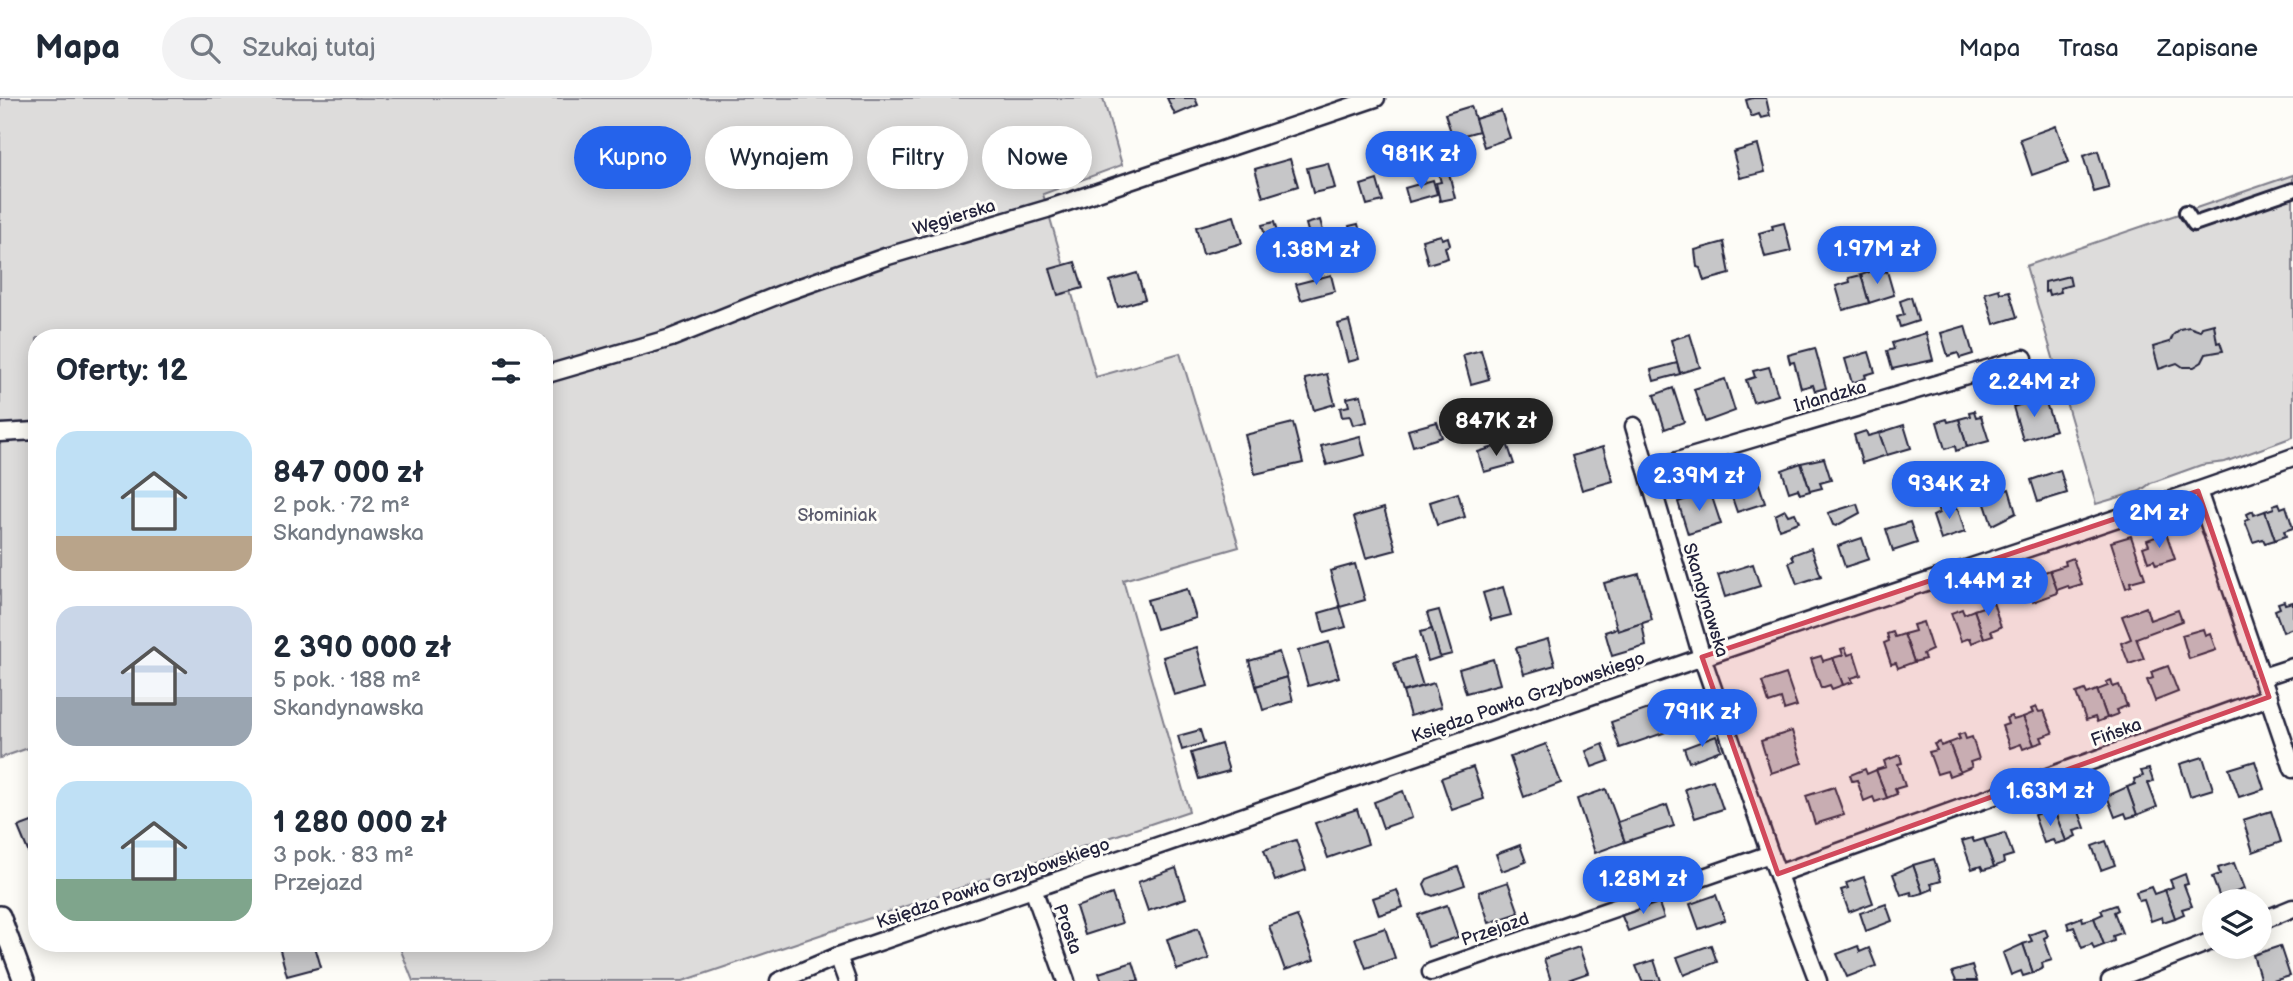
<!DOCTYPE html>
<html lang="pl">
<head>
<meta charset="utf-8">
<style>
	:root { --surface:#fff; --page:#f2f2f3; --text:#1f2937; --muted:#747a83; --line:#e0e1e3; --accent:#2563eb }
	body { margin:0; font-family:"Balsamiq Sans",sans-serif; background:var(--page); color:var(--text); height:100vh; display:flex; flex-direction:column; font-size:26px; white-space:nowrap }
	* { box-sizing:border-box; margin:0 }
	p { font-size:23px; color:var(--muted) }
	.icon { flex:none; width:38px; height:38px; fill:none; stroke:currentColor; stroke-width:2; stroke-linecap:round; stroke-linejoin:round }
	.map { position:relative; flex:1; overflow:hidden }
	.drawer { position:absolute; left:28px; top:231px; width:525px; height:623px; display:flex; flex-direction:column; background:var(--surface); border-radius:28px; box-shadow:0 4px 18px #0003 }
	.drawer>* { flex:none }
	.hud { position:absolute; left:574px; top:28px; width:665px; height:63px; display:flex; gap:14px }
	.tools { position:absolute; left:2202px; top:791px; display:grid; gap:14px }
	.tools a { display:grid; place-items:center; width:70px; height:70px; border-radius:50%; background:var(--surface); box-shadow:0 4px 18px #0003; font-size:35px }
	.price { position:absolute; translate:-50% -60px; padding:0 16px; border-radius:24px; background:var(--accent); color:#fff; font-size:23px; line-height:46px; filter:drop-shadow(0 2px 4px #0008) }
	.price::after { content:''; position:absolute; left:50%; top:42px; width:21px; height:16px; margin-left:-10px; background:inherit; clip-path:polygon(0 0,100% 0,50% 100%) }
	.price.selected { background:#222; color:#fff }
	ul { padding:0; list-style:none }
	li { display:flex; align-items:center; gap:21px; height:175px; padding:0 28px }
	li span { display:grid; place-items:center; flex:none; width:196px; height:140px; border-radius:21px; color:#555 }
	li>.icon { margin-inline-start:auto }
	span .icon { width:84px; height:84px; fill:#fffc; stroke-width:1 }
	li b { font-size:30px }
	h2 { display:flex; justify-content:space-between; align-items:center; height:84px; padding:0 28px; font-size:30px }
	.pill { padding:0 24px; border-radius:32px; background:var(--surface); box-shadow:0 4px 18px #0003; font-size:24px; line-height:63px }
	.pill.selected { background:var(--accent); color:#fff }
	header { display:flex; align-items:center; gap:42px; box-sizing:border-box; height:98px; padding:0 35px; background:var(--surface); border-bottom:2px solid var(--line) }
	header strong { font-size:33px }
	nav { display:flex; gap:38px; margin-inline-start:auto; font-size:24px }
	.search { width:490px; height:63px; background:var(--page); display:flex; align-items:center; gap:18px; box-sizing:border-box; padding:0 24px; border-radius:38px; color:var(--muted); font-size:26px }
	.map>svg:first-child { display:block }
</style>
</head>
<body>
<header>
<strong>Mapa</strong>
<div class="search"><svg class="icon" aria-label="search" viewBox="0 0 24 24"><circle cx="10" cy="10" r="6"/><path d="M15 15l6 6"/></svg>Szukaj tutaj</div>
<nav><a>Mapa</a><a>Trasa</a><a>Zapisane</a></nav>
</header>
<div class="map">
<svg width="2293" height="883" viewBox="0 0 2293 883">
	<rect width="100%" height="100%" fill="#fdfcf7"/>
	<filter id="ink" filterUnits="userSpaceOnUse"><feTurbulence type="fractalNoise" baseFrequency=".0143" numOctaves="2"/><feDisplacementMap in="SourceGraphic" scale="14" xChannelSelector="R" yChannelSelector="G"/><feConvolveMatrix kernelMatrix="1 2 1 2 8 2 1 2 1" color-interpolation-filters="sRGB"/></filter>
	<g filter="url(#ink)">
		<!-- green -->
		<g fill="#dddcdb" stroke="#807f8b" stroke-width="2">
			<polygon points="0,0 1103,0 1122,67 1043,96 1096,279 1180,255 1239,449 1123,482 1189,713 683,883 413,883 398,845 544,845 544,240 37,240 37,647 0,660"/>
			<polygon points="2293,77 2293,339 2225,364 2201,367 2151,385 2140,393 2096,406 2026,168"/>
		</g>
		<!-- building -->
		<g fill="#c6c6c8" stroke="#22223b" stroke-width="2">
			<polygon points="1167,0 1195,0 1198,7 1175,17"/>
			<polygon points="1753,0 1766,0 1770,18 1761,20 1759,16 1751,19 1746,2"/>
			<polygon points="1471,8 1479,33 1453,40 1445,16"/>
			<polygon points="1501,13 1510,40 1484,49 1475,21"/>
			<polygon points="2056,28 2069,64 2032,77 2020,41"/>
			<polygon points="1425,38 1429,52 1398,62 1393,48"/>
			<polygon points="1758,47 1765,74 1740,80 1733,54"/>
			<polygon points="2098,53 2109,90 2094,94 2083,58"/>
			<polygon points="1290,61 1298,88 1263,99 1255,71"/>
			<polygon points="1328,65 1335,90 1313,95 1307,70"/>
			<polygon points="1448,71 1455,100 1440,103 1436,85 1441,84 1438,74"/>
			<polygon points="1377,82 1383,103 1367,107 1361,87"/>
			<polygon points="1433,82 1437,96 1409,104 1405,90"/>
			<polygon points="1234,118 1242,145 1203,156 1196,129"/>
			<polygon points="1320,122 1329,154 1315,158 1306,126"/>
			<polygon points="1274,124 1283,154 1294,150 1298,163 1274,170 1262,127"/>
			<polygon points="1784,125 1791,153 1765,159 1759,135 1773,131 1772,128"/>
			<polygon points="1358,126 1367,162 1357,164 1349,128"/>
			<polygon points="1441,137 1442,141 1448,139 1450,147 1445,149 1448,160 1428,166 1422,142"/>
			<polygon points="1724,144 1730,176 1704,183 1700,170 1697,169 1695,152"/>
			<polygon points="1075,164 1083,190 1058,197 1050,171"/>
			<polygon points="1872,173 1874,177 1887,173 1894,197 1869,205 1861,177"/>
			<polygon points="1137,175 1145,201 1118,209 1110,183"/>
			<polygon points="1331,177 1335,193 1301,202 1296,186"/>
			<polygon points="1861,177 1869,205 1843,212 1836,188 1850,184 1849,180"/>
			<polygon points="2069,178 2071,187 2060,190 2061,194 2049,197 2048,193 2045,194 2045,184"/>
			<polygon points="1999,191 2000,195 2009,193 2017,219 1994,226 1985,195"/>
			<polygon points="1911,199 1918,223 1900,229 1897,219 1904,217 1900,203"/>
			<polygon points="1349,223 1359,261 1348,264 1338,226"/>
			<polygon points="2214,226 2217,245 2220,244 2223,253 2206,256 2202,264 2194,269 2183,269 2177,265 2159,271 2153,249 2170,244 2173,237 2180,231 2189,229 2200,233 2202,229"/>
			<polygon points="1965,228 1973,256 1960,260 1958,255 1948,258 1941,235"/>
			<polygon points="1926,235 1933,262 1892,271 1887,253 1894,251 1892,245"/>
			<polygon points="1690,236 1700,269 1680,275 1671,242"/>
			<polygon points="1815,250 1826,290 1815,293 1813,287 1801,290 1794,264 1790,265 1788,257"/>
			<polygon points="1481,252 1489,281 1471,286 1463,257"/>
			<polygon points="1869,254 1875,274 1865,277 1866,280 1852,285 1845,261"/>
			<polygon points="1677,265 1680,276 1654,283 1651,272"/>
			<polygon points="1769,269 1778,297 1753,304 1746,282 1755,279 1753,273"/>
			<polygon points="1327,276 1335,306 1314,312 1305,281"/>
			<polygon points="1725,281 1735,313 1705,324 1694,291"/>
			<polygon points="1673,290 1684,324 1665,331 1654,297"/>
			<polygon points="1361,297 1367,324 1353,327 1350,318 1342,319 1340,310 1349,308 1347,300"/>
			<polygon points="2044,299 2055,332 2023,342 2013,309"/>
			<polygon points="1974,313 1976,319 1981,318 1989,343 1967,349 1959,321 1970,318 1969,314"/>
			<polygon points="1947,321 1948,324 1959,321 1967,349 1956,353 1955,348 1945,351 1937,324"/>
			<polygon points="1437,324 1442,339 1413,348 1408,332"/>
			<polygon points="1293,325 1303,365 1255,376 1245,337"/>
			<polygon points="1904,327 1911,350 1887,357 1879,335"/>
			<polygon points="1866,333 1868,338 1879,335 1887,357 1862,365 1854,337"/>
			<polygon points="1360,338 1365,357 1327,367 1321,348"/>
			<polygon points="1507,345 1514,366 1484,374 1478,354"/>
			<polygon points="1603,349 1613,383 1582,392 1572,358"/>
			<polygon points="1824,360 1831,382 1820,385 1822,390 1810,393 1801,365"/>
			<polygon points="1801,365 1810,393 1800,396 1798,391 1789,394 1782,372"/>
			<polygon points="2060,372 2067,395 2038,404 2031,382"/>
			<polygon points="1755,373 1765,405 1737,414 1726,382"/>
			<polygon points="1937,382 1940,392 1927,396 1928,400 1919,403 1915,388"/>
			<polygon points="2009,391 2016,415 1992,427 1983,400"/>
			<polygon points="1710,393 1721,426 1688,436 1678,404"/>
			<polygon points="1458,395 1465,419 1437,427 1430,404"/>
			<polygon points="1953,403 1956,411 1958,411 1965,434 1941,442 1933,418 1939,415 1937,407"/>
			<polygon points="2279,405 2281,410 2286,408 2293,430 2284,433 2286,438 2275,442 2265,413 2274,410 2273,407"/>
			<polygon points="1857,406 1860,415 1836,428 1833,427 1828,415"/>
			<polygon points="1384,410 1396,452 1366,460 1354,419"/>
			<polygon points="1785,412 1788,417 1795,415 1799,424 1779,431 1775,417"/>
			<polygon points="2253,413 2254,417 2265,413 2275,442 2265,445 2263,441 2253,444 2245,423 2249,421 2247,416"/>
			<polygon points="1910,424 1917,445 1893,453 1886,431"/>
			<polygon points="2166,435 2175,461 2156,467 2154,462 2148,464 2143,449 2149,447 2147,442"/>
			<polygon points="2131,438 2145,480 2130,484 2131,488 2126,490 2111,444"/>
			<polygon points="1862,440 1869,461 1845,469 1838,448"/>
			<polygon points="1811,450 1821,478 1797,486 1789,465 1794,462 1792,457"/>
			<polygon points="2073,460 2082,487 2069,491 2068,488 2057,492 2050,472 2066,467 2065,463"/>
			<polygon points="1355,466 1365,502 1340,509 1330,473"/>
			<polygon points="1753,466 1760,488 1725,499 1718,477"/>
			<polygon points="2050,472 2058,495 2033,504 2025,481"/>
			<polygon points="1639,476 1652,522 1618,533 1604,485"/>
			<polygon points="1503,489 1511,517 1491,522 1483,495"/>
			<polygon points="1187,491 1196,520 1156,531 1147,502"/>
			<polygon points="1992,501 2001,529 1991,533 1993,537 1984,540 1974,512 1983,509 1981,505"/>
			<polygon points="2284,503 2285,506 2293,504 2293,530 2283,534 2275,512 2280,510 2278,505"/>
			<polygon points="1340,509 1346,529 1324,535 1319,515"/>
			<polygon points="2146,509 2150,522 2178,512 2182,523 2136,540 2144,561 2129,566 2121,545 2131,541 2122,518"/>
			<polygon points="1962,511 1964,516 1974,512 1984,540 1972,545 1970,540 1961,543 1951,515"/>
			<polygon points="1439,512 1452,556 1440,559 1427,515"/>
			<polygon points="1923,524 1932,552 1923,556 1925,561 1914,564 1904,536 1915,533 1913,527"/>
			<polygon points="1642,525 1646,548 1612,558 1605,534 1617,530 1618,533"/>
			<polygon points="1432,531 1440,559 1428,563 1420,534"/>
			<polygon points="2203,531 2205,537 2210,535 2216,552 2189,561 2182,537"/>
			<polygon points="1893,534 1895,539 1904,536 1914,564 1898,570 1896,565 1891,566 1884,545 1889,543 1887,536"/>
			<polygon points="1548,541 1555,567 1524,576 1516,550"/>
			<polygon points="1329,544 1339,579 1308,588 1298,553"/>
			<polygon points="1197,549 1208,588 1174,597 1163,559"/>
			<polygon points="1845,550 1848,557 1854,555 1861,577 1851,580 1853,584 1843,587 1833,560 1843,557 1841,551"/>
			<polygon points="1279,554 1287,579 1256,588 1249,563"/>
			<polygon points="1821,558 1823,563 1833,560 1843,587 1832,591 1830,587 1821,590 1811,561"/>
			<polygon points="1414,559 1423,588 1403,594 1394,565"/>
			<polygon points="1493,561 1500,586 1466,595 1459,571"/>
			<polygon points="2168,568 2178,594 2155,603 2147,582 2153,580 2151,574"/>
			<polygon points="1786,576 1797,608 1784,612 1781,601 1769,605 1762,584"/>
			<polygon points="1287,579 1293,603 1263,612 1256,588"/>
			<polygon points="2111,582 2113,589 2119,587 2127,608 2116,612 2118,616 2107,620 2097,592 2108,588 2106,584"/>
			<polygon points="1434,585 1441,609 1410,618 1403,594"/>
			<polygon points="2085,592 2087,596 2097,592 2107,620 2097,624 2095,619 2086,622 2076,595"/>
			<polygon points="1666,605 1675,631 1620,650 1611,624"/>
			<polygon points="2036,609 2039,614 2044,613 2053,635 2041,639 2043,644 2034,647 2023,619 2033,615 2031,611"/>
			<polygon points="2011,618 2013,622 2023,619 2034,647 2023,651 2021,646 2010,650 2002,628 2008,626 2006,620"/>
			<polygon points="1200,632 1204,645 1182,652 1178,638"/>
			<polygon points="1792,633 1802,665 1771,675 1761,643"/>
			<polygon points="1964,635 1966,641 1972,639 1979,661 1970,664 1972,669 1960,674 1949,645 1960,641 1958,637"/>
			<polygon points="1716,638 1721,652 1689,664 1684,650"/>
			<polygon points="1940,644 1941,648 1949,645 1960,674 1949,678 1947,673 1937,676 1929,654 1937,652 1934,646"/>
			<polygon points="1221,646 1229,673 1199,681 1191,655"/>
			<polygon points="1546,646 1561,685 1524,699 1510,659"/>
			<polygon points="1603,646 1609,663 1592,669 1586,653"/>
			<polygon points="1900,657 1902,665 1898,666 1905,688 1895,691 1897,696 1887,700 1876,672 1886,669 1884,663"/>
			<polygon points="2203,659 2213,691 2190,698 2180,666"/>
			<polygon points="2255,663 2264,691 2239,699 2229,671"/>
			<polygon points="1473,669 1484,701 1452,712 1441,680"/>
			<polygon points="1865,671 1867,676 1876,672 1887,700 1875,704 1873,699 1864,703 1857,682 1852,683 1850,677"/>
			<polygon points="2149,671 2153,683 2148,685 2157,709 2137,717 2127,689 2135,686 2134,681 2143,678 2141,673"/>
			<polygon points="1713,682 1723,711 1695,720 1685,691"/>
			<polygon points="1834,689 1844,717 1815,726 1806,698"/>
			<polygon points="2127,689 2137,717 2127,720 2125,715 2115,719 2107,698"/>
			<polygon points="1606,691 1625,744 1595,755 1577,701"/>
			<polygon points="1403,693 1412,720 1383,730 1374,704"/>
			<polygon points="2075,703 2085,730 2074,733 2076,738 2066,743 2055,715 2065,711 2064,706"/>
			<polygon points="1667,707 1674,728 1625,744 1618,724"/>
			<polygon points="1357,711 1368,746 1328,760 1315,725"/>
			<polygon points="2045,713 2047,718 2055,715 2066,743 2055,746 2053,742 2044,745 2034,717"/>
			<polygon points="2271,713 2281,744 2253,754 2243,722"/>
			<polygon points="37,722 37,775 18,729"/>
			<polygon points="2005,735 2013,757 2003,760 2004,765 1994,769 1984,741"/>
			<polygon points="1972,740 1974,744 1984,741 1994,769 1983,772 1981,768 1972,771 1962,743"/>
			<polygon points="1296,742 1306,772 1275,783 1264,752"/>
			<polygon points="2106,743 2115,767 2101,772 2092,748"/>
			<polygon points="1520,747 1526,764 1502,773 1496,756"/>
			<polygon points="1934,761 1941,783 1931,786 1933,791 1923,795 1913,767"/>
			<polygon points="2234,765 2244,791 2220,800 2212,779 2220,776 2218,770"/>
			<polygon points="1913,767 1923,795 1912,798 1911,794 1901,797 1893,776"/>
			<polygon points="1458,769 1465,787 1433,798 1428,796 1424,786 1427,781"/>
			<polygon points="1176,770 1186,800 1148,813 1138,784"/>
			<polygon points="2185,776 2188,786 2184,787 2192,808 2182,811 2184,816 2175,820 2165,792 2173,789 2170,782"/>
			<polygon points="1864,779 1873,805 1849,814 1841,792 1848,790 1846,785"/>
			<polygon points="1508,784 1519,815 1489,825 1479,794"/>
			<polygon points="2151,789 2154,796 2165,792 2175,820 2163,824 2162,819 2151,823 2144,802 2139,803 2136,794"/>
			<polygon points="1397,792 1403,809 1379,817 1373,800"/>
			<polygon points="1112,796 1122,825 1085,837 1076,809"/>
			<polygon points="1716,797 1725,822 1699,831 1690,806"/>
			<polygon points="1658,803 1664,820 1628,833 1621,816"/>
			<polygon points="1886,806 1892,823 1866,833 1860,815"/>
			<polygon points="1447,807 1458,839 1428,849 1418,817"/>
			<polygon points="2116,807 2118,812 2114,814 2122,835 2113,838 2114,843 2104,847 2094,820 2103,816 2101,812"/>
			<polygon points="1297,818 1314,862 1285,872 1269,828"/>
			<polygon points="2082,819 2083,823 2094,820 2104,847 2094,851 2092,846 2082,850 2074,829 2069,831 2067,825"/>
			<polygon points="1198,830 1209,861 1177,872 1167,841"/>
			<polygon points="1385,830 1395,860 1366,870 1355,840"/>
			<polygon points="2045,831 2048,838 2044,840 2052,862 2042,865 2043,870 2033,875 2023,846 2032,843 2029,837"/>
			<polygon points="278,845 314,845 321,869 287,878"/>
			<polygon points="2023,846 2033,875 2023,878 2021,873 2011,877 2003,855"/>
			<polygon points="1711,847 1717,864 1684,877 1677,859"/>
			<polygon points="1858,848 1860,854 1869,850 1876,868 1847,879 1837,856"/>
			<polygon points="2280,848 2290,878 2273,883 2261,883 2253,857"/>
			<polygon points="1579,849 1588,875 1565,883 1551,883 1544,861"/>
			<polygon points="1654,862 1661,883 1642,883 1636,868"/>
			<polygon points="1133,864 1139,883 1102,883 1099,875"/>
			<polygon points="1972,868 1977,883 1956,883 1952,874"/>
		</g>
		<g fill="none" stroke-linecap="round" stroke-linejoin="round">
			<defs>
				<polyline id="pedestrian" points="2186,114 2194,126 2293,92"/>
				<g id="minor">
					<polyline points="544,277 671,240 786,194 888,158 1047,111 1376,0"/>
					<polyline points="1634,328 1702,559 1770,756 1818,883"/>
					<polyline points="0,335 37,333"/>
					<polyline points="1647,372 2024,260"/>
					<polyline points="2198,393 2293,671"/>
					<polyline points="2262,579 2293,569"/>
					<polyline points="1778,776 2269,599"/>
					<polyline points="1033,791 1066,883"/>
					<polyline points="2259,824 2293,810"/>
					<polyline points="838,858 847,883"/>
					<polyline points="1431,874 1770,756"/>
					<path d="M779,883L838,858C1126,760 1412,659 1700,560C1897,492 2097,430 2293,359"/>
					<polyline points="2110,883 2214,842"/>
				</g>
				<polyline id="tertiary" points="0,818 24,883"/>
			</defs>
			<!-- pedestrian casing -->
			<use href="#pedestrian" stroke="#22223b" stroke-width="18"/>
			<!-- minor casing -->
			<use href="#minor" stroke="#22223b" stroke-width="21"/>
			<!-- tertiary casing -->
			<use href="#tertiary" stroke="#22223b" stroke-width="24"/>
			<!-- pedestrian -->
			<use href="#pedestrian" stroke="#fdfcf7" stroke-width="12"/>
			<!-- minor -->
			<use href="#minor" stroke="#fdfcf7" stroke-width="16"/>
			<!-- tertiary -->
			<use href="#tertiary" stroke="#fdfcf7" stroke-width="19"/>
		</g>
	</g>
	<!-- marked area -->
	<path fill="#d1495b" fill-opacity="0.2" stroke="#d1495b" stroke-width="5" stroke-linejoin="round" d="M2198,393L2269,599L1778,776L1702,559Z"/>
	<g text-anchor="middle" stroke-width="6" stroke-linejoin="round" paint-order="stroke">
		<!-- street labels -->
		<g font-size="18" fill="#22223b" stroke="#fdfcf7">
			<text transform="translate(954 119) rotate(-17)" y="6">Węgierska</text>
			<text transform="translate(1830 298) rotate(-16)" y="6">Irlandzka</text>
			<text transform="translate(1706 502) rotate(73)" y="6">Skandynawska</text>
			<text transform="translate(1528 599) rotate(-19)" y="6">Księdza Pawła Grzybowskiego</text>
			<text transform="translate(2116 634) rotate(-20)" y="6">Fińska</text>
			<text transform="translate(993 785) rotate(-19)" y="6">Księdza Pawła Grzybowskiego</text>
			<text transform="translate(1068 831) rotate(70)" y="6">Prosta</text>
			<text transform="translate(1495 831) rotate(-19)" y="6">Przejazd</text>
		</g>
		<!-- park labels -->
		<g font-size="18" fill="#5a5a6b" stroke="#fdfcf7">
			<text x="837" y="423">Słominiak</text>
		</g>
	</g>
</svg>
<div class="tools">
<a><svg class="icon" aria-label="layers" viewBox="0 0 24 24"><path d="M12 4l9 5-9 5-9-5zM3 14l9 5 9-5"/></svg></a>
</div>
<b class="price" style="left:1421px;top:93px">981K zł</b>
<b class="price" style="left:1877px;top:188px">1.97M zł</b>
<b class="price" style="left:1316px;top:189px">1.38M zł</b>
<b class="price" style="left:2034px;top:321px">2.24M zł</b>
<b class="price selected" style="left:1496px;top:360px">847K zł</b>
<b class="price" style="left:1699px;top:415px">2.39M zł</b>
<b class="price" style="left:1949px;top:423px">934K zł</b>
<b class="price" style="left:2159px;top:452px">2M zł</b>
<b class="price" style="left:1988px;top:520px">1.44M zł</b>
<b class="price" style="left:1702px;top:651px">791K zł</b>
<b class="price" style="left:2050px;top:730px">1.63M zł</b>
<b class="price" style="left:1643px;top:818px">1.28M zł</b>
<div class="hud">
<a class="pill selected">Kupno</a>
<a class="pill">Wynajem</a>
<a class="pill">Filtry</a>
<a class="pill">Nowe</a>
</div>
<section class="drawer">
<h2>Oferty: 12<svg class="icon" aria-label="filters" viewBox="0 0 24 24"><path d="M4 7h16M4 17h16"/><circle cx="9" cy="7" r="2"/><circle cx="15" cy="17" r="2"/></svg></h2>
<ul>
<li><span style="background:linear-gradient(#bfe0f5 75%,#b9a48a 0)"><svg class="icon" aria-label="home" viewBox="0 0 24 24"><path d="M3 11l9-7 9 7M6 9v11h12V9"/></svg></span><div><b>847 000 zł</b><p>2 pok. · 72 m²</p><p>Skandynawska</p></div></li>
<li><span style="background:linear-gradient(#c9d6e8 65%,#9aa5b1 0)"><svg class="icon" aria-label="home" viewBox="0 0 24 24"><path d="M3 11l9-7 9 7M6 9v11h12V9"/></svg></span><div><b>2 390 000 zł</b><p>5 pok. · 188 m²</p><p>Skandynawska</p></div></li>
<li><span style="background:linear-gradient(#bfe0f5 70%,#7fa58c 0)"><svg class="icon" aria-label="home" viewBox="0 0 24 24"><path d="M3 11l9-7 9 7M6 9v11h12V9"/></svg></span><div><b>1 280 000 zł</b><p>3 pok. · 83 m²</p><p>Przejazd</p></div></li>
</ul>
</section>
</div>
</body>
</html>
